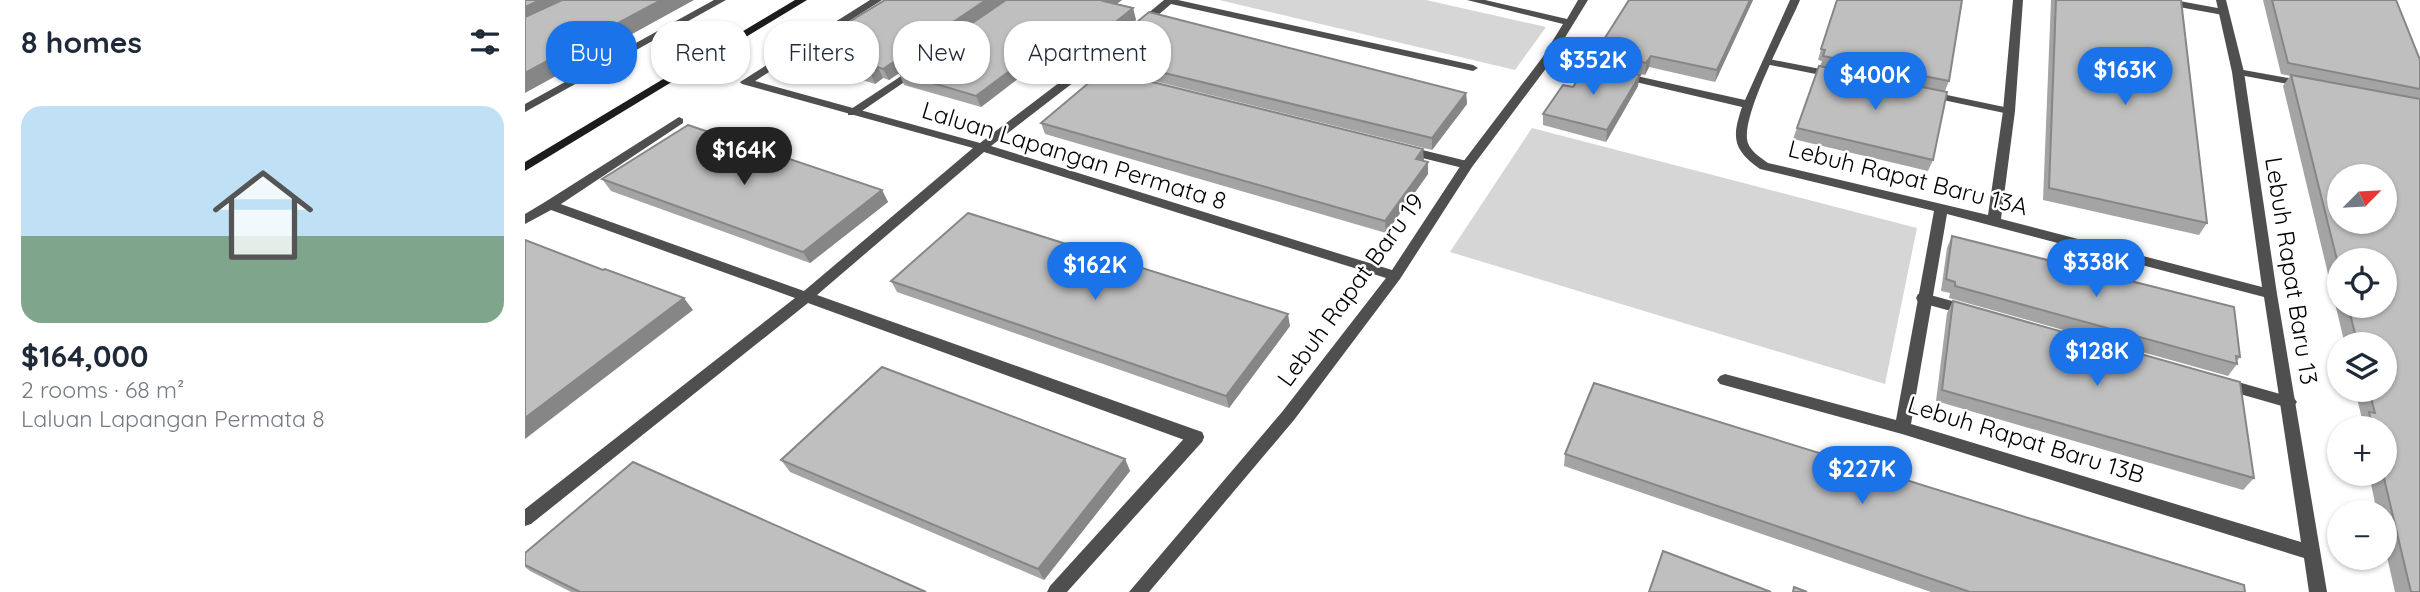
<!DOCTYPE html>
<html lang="en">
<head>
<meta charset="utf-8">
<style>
	:root { --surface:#fff; --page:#f6f6f7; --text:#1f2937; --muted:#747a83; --accent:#1a73e8 }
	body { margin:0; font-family:Quicksand,sans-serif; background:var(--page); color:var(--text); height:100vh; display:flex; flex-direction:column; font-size:26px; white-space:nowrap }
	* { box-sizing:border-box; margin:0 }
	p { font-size:23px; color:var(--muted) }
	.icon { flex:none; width:38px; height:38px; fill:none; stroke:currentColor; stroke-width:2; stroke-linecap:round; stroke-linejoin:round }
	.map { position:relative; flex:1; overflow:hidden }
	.side { display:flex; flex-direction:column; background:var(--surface); width:525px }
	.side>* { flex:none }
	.hud { position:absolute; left:21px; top:21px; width:665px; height:63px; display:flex; gap:14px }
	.needle { width:46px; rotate:66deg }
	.fabs { position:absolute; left:1802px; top:164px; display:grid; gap:14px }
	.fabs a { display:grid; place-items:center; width:70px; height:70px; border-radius:50%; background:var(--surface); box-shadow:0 2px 5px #0004; font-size:35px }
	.price { position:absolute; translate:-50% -60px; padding:0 16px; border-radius:24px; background:var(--accent); color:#fff; font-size:23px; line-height:46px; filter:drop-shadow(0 2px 4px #0008) }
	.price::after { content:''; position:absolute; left:50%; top:42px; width:21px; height:16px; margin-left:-10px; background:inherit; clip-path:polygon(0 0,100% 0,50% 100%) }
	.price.on { background:#222; color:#fff }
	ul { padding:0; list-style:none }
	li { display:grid; align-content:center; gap:14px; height:371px; padding:0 21px }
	li span { display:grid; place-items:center; height:217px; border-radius:21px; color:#555 }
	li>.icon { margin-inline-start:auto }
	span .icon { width:126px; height:126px; fill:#fffc; stroke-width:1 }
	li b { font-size:30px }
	h2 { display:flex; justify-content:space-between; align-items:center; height:84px; padding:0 21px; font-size:30px }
	.chip { padding:0 24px; border-radius:28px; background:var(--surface); box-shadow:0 2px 5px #0004; font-size:24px; line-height:63px }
	.chip.on { background:var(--accent); color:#fff }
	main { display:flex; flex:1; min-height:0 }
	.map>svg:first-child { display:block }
</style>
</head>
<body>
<main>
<section class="side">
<h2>8 homes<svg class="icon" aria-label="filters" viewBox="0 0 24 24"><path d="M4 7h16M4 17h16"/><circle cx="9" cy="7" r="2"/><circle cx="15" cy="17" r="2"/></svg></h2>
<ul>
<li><span style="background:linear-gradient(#bfe0f5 60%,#7fa58c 0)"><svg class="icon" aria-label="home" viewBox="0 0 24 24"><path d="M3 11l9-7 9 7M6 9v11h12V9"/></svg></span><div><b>$164,000</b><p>2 rooms · 68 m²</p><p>Laluan Lapangan Permata 8</p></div></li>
</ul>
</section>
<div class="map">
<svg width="1895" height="592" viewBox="0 0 1895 592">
	<rect width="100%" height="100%" fill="#fff"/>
	<!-- green -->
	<g fill="#d6d6d6">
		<polygon points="694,0 901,0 1021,27 990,70"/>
		<polygon points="1007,128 1392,228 1360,384 925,252"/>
	</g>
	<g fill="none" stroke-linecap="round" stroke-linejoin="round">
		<!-- lane -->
		<g fill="#4f4f4f" fill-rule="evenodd">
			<polygon points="1627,0 1649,0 1698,9 1703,12 1698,15 1632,3"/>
			<polygon points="1244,59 1311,72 1317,75 1311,78 1240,64 1240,60"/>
			<polygon points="393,65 398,68 397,70 331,115 323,115 323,111"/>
			<polygon points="560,67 597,76 599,78 593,81 556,72 556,68"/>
			<polygon points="1713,69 1780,81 1786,84 1780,87 1709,74 1707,72"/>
			<polygon points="1403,91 1484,108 1490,111 1484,114 1399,96 1399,92"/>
			<polygon points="154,117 158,119 158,123 30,208 20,208 19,205 20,202"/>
			<polygon points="881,146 946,162 948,165 942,169 877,153 875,150"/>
			<polygon points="1398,293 1449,307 1451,311 1444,316 1393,302 1391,298 1393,294"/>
			<polygon points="1699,378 1769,398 1772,402 1769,406 1764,408 1694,388 1691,384 1694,380"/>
			<polygon points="671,431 677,432 679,437 677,442 542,592 522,592 525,586 665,432"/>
		</g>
		<!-- street -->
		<g fill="#4f4f4f" fill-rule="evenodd">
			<polygon points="189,0 201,0 0,112 0,104"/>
			<polygon points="345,0 357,0 230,81 455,143 589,41 597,41 597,45 466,146 867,270 938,162 1017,58 1038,24 942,0 960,0 1042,19 1053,0 1063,0 1028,57 1082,70 1084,72 1078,75 1025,63 947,167 875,279 769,420 624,592 604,592 757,412 861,278 459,152 292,295 677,432 679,437 677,442 671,443 665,442 283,303 6,524 0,526 0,509 270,298 26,210 0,224 0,214 20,202 30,202 279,291 448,148 217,84 215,82"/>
			<polygon points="639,0 653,0 948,65 953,68 948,71 646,4 618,28 610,28 610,24"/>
			<path d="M1265,0H1275C1262,31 1219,109 1222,139C1223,150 1235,157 1243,163L1463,215L1478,111L1488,0H1498L1490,111L1476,219L1737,287L1707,72L1691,0H1701L1719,72L1752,294L1802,592H1784L1779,558L1377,434L1195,384L1192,380L1195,376L1200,374L1371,420L1409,211L1235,169C1207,149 1207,137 1217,107L1098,79L1092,76L1098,73L1220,100ZM1422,214L1739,297L1776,542L1386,424Z"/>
		</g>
		<!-- secondary -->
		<polygon fill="#1c1c1c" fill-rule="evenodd" points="270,0 282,0 0,171 0,162"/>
	</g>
	<!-- wall -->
	<g fill="#a4a4a4" fill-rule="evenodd">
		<polygon points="360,0 597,0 591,4 608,8 611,20 565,58 532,49 456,107 379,85 374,73 441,27 364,80 358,78 350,84 282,62 276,51"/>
		<polygon points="1228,0 1190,82 1124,67 1120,75 1069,63 1071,52"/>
		<polygon points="1526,0 1656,0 1682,223 1674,235 1518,200"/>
		<path d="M1738,0H1871L1895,60V592H1870L1860,548V513H1852L1844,474H1860V429H1834L1833,424L1837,419L1830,390H1860V345H1820L1758,86L1765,76L1756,74ZM1815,261L1860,306H1815Z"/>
		<polygon points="1296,49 1424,81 1420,91 1408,160 1403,171 1268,139 1272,128 1295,66 1297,61 1293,60"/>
		<polygon points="577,51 941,93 942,104 907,150 593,72 591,65 580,62"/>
		<polygon points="1113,86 1081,142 1018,125 1018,114 1048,87"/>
		<polygon points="516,123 903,174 861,233 520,134"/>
		<polygon points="77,179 357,190 363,202 285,263 86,191"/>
		<polygon points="1427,236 1715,357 1712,361 1712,364 1703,376 1424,298 1425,293 1416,291 1422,248"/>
		<polygon points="366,281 765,326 704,408 372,292"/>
		<polygon points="1428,301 1729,478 1718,490 1411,401 1422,313"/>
		<polygon points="1040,454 1720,592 1406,592 1039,466"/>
		<polygon points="600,459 605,471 519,580 265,472 256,460"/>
		<polygon points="0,553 401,592 46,592 5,571 0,567"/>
	</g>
	<!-- shaded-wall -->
	<g fill="#868686">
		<polygon points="15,0 52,0 0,25 0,7"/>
		<polygon points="136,0 169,0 0,93 0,73"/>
		<polygon points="461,0 481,0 364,80 358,69"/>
		<polygon points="579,0 597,0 581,12 578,1"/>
		<polygon points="1225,0 1228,0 1190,82 1192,70"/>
		<polygon points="608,8 611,20 565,58 561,46"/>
		<polygon points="529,38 532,49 456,107 451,96"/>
		<polygon points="1126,56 1124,67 1120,75 1121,63"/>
		<polygon points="353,67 358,78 350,84 345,72"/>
		<polygon points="1115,75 1113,86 1081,142 1082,130"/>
		<polygon points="941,93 942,104 907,150 907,138"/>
		<polygon points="898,149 899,161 891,159"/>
		<polygon points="903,162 903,174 861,233 860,221"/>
		<polygon points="357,190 363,202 285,263 278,252"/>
		<polygon points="159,298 168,310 0,439 0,418"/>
		<polygon points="763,314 765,326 704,408 701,396"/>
		<polygon points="600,459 605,471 519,580 513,569"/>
	</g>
	<!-- building -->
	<g fill="#bfbfbf" stroke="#868686" stroke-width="2" fill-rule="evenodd">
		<polygon points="0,0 15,0 0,7"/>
		<polygon points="37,0 136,0 0,73 0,17"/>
		<polygon points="360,0 461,0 358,69 353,67 345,72 276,51"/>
		<polygon points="481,0 579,0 578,1 608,8 561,46 529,38 451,96 374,73"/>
		<polygon points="1104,0 1225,0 1192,70 1126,56 1121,63 1071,52"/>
		<polygon points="1312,0 1437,0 1424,81 1298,56 1300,50 1296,49"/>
		<polygon points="1531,0 1656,0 1682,223 1524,188"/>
		<polygon points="1747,0 1871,0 1895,60 1895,89 1763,63"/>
		<polygon points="624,12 941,93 907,138 590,61 596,56 577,51"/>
		<polygon points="1064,63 1115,75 1082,130 1018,114 1038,85 1048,87"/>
		<polygon points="1294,66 1422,92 1408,160 1272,128"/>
		<polygon points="579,70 898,149 891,159 903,162 860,221 516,123"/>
		<path d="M1766,75L1895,99V592H1886L1858,474H1860V429H1848L1844,412L1850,413L1844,390H1860V345H1833L1823,306H1860V261H1815V272ZM1815,177H1860V222H1815Z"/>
		<polygon points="163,125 357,190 278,252 77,179"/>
		<polygon points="443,213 763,314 701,396 366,281"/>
		<polygon points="1427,236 1709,307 1715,357 1711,356 1712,364 1430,286 1430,282 1421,279"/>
		<polygon points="0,240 78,270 80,269 159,298 0,418"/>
		<polygon points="1428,301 1715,382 1729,478 1417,390"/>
		<polygon points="357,367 600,459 513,569 256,460"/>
		<polygon points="1069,383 1719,585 1720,592 1445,592 1040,454"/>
		<polygon points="108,462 401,592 55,592 0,565 0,553"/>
		<polygon points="1138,551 1246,592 1124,592"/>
		<polygon points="1269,587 1282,592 1268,592"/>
	</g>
	<g text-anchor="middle" stroke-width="5" stroke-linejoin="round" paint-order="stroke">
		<!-- street labels -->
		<g font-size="24" fill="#000" stroke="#fff">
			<text transform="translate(549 156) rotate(17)" y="8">Laluan Lapangan Permata 8</text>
			<text transform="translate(1383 178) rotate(14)" y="8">Lebuh Rapat Baru 13A</text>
			<text transform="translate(1766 271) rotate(81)" y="8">Lebuh Rapat Baru 13</text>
			<text transform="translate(826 290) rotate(-54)" y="8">Lebuh Rapat Baru 19</text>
			<text transform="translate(1501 440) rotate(17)" y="8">Lebuh Rapat Baru 13B</text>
		</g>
	</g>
</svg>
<div class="fabs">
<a><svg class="needle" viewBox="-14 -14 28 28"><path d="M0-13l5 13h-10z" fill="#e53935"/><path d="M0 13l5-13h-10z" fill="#747a83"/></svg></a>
<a><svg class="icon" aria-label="locate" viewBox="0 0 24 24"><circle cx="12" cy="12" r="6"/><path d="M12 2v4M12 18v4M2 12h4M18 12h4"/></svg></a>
<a><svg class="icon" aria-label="layers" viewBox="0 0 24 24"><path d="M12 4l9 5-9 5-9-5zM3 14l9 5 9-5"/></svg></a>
<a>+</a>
<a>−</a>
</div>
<b class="price" style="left:1068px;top:97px">$352K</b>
<b class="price" style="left:1600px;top:107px">$163K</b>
<b class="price" style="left:1350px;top:112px">$400K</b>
<b class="price on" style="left:219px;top:187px">$164K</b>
<b class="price" style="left:1571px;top:299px">$338K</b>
<b class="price" style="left:570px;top:302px">$162K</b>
<b class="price" style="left:1572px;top:388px">$128K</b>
<b class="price" style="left:1337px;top:506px">$227K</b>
<div class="hud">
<a class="chip on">Buy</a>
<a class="chip">Rent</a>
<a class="chip">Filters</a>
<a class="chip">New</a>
<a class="chip">Apartment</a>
</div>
</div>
</main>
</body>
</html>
